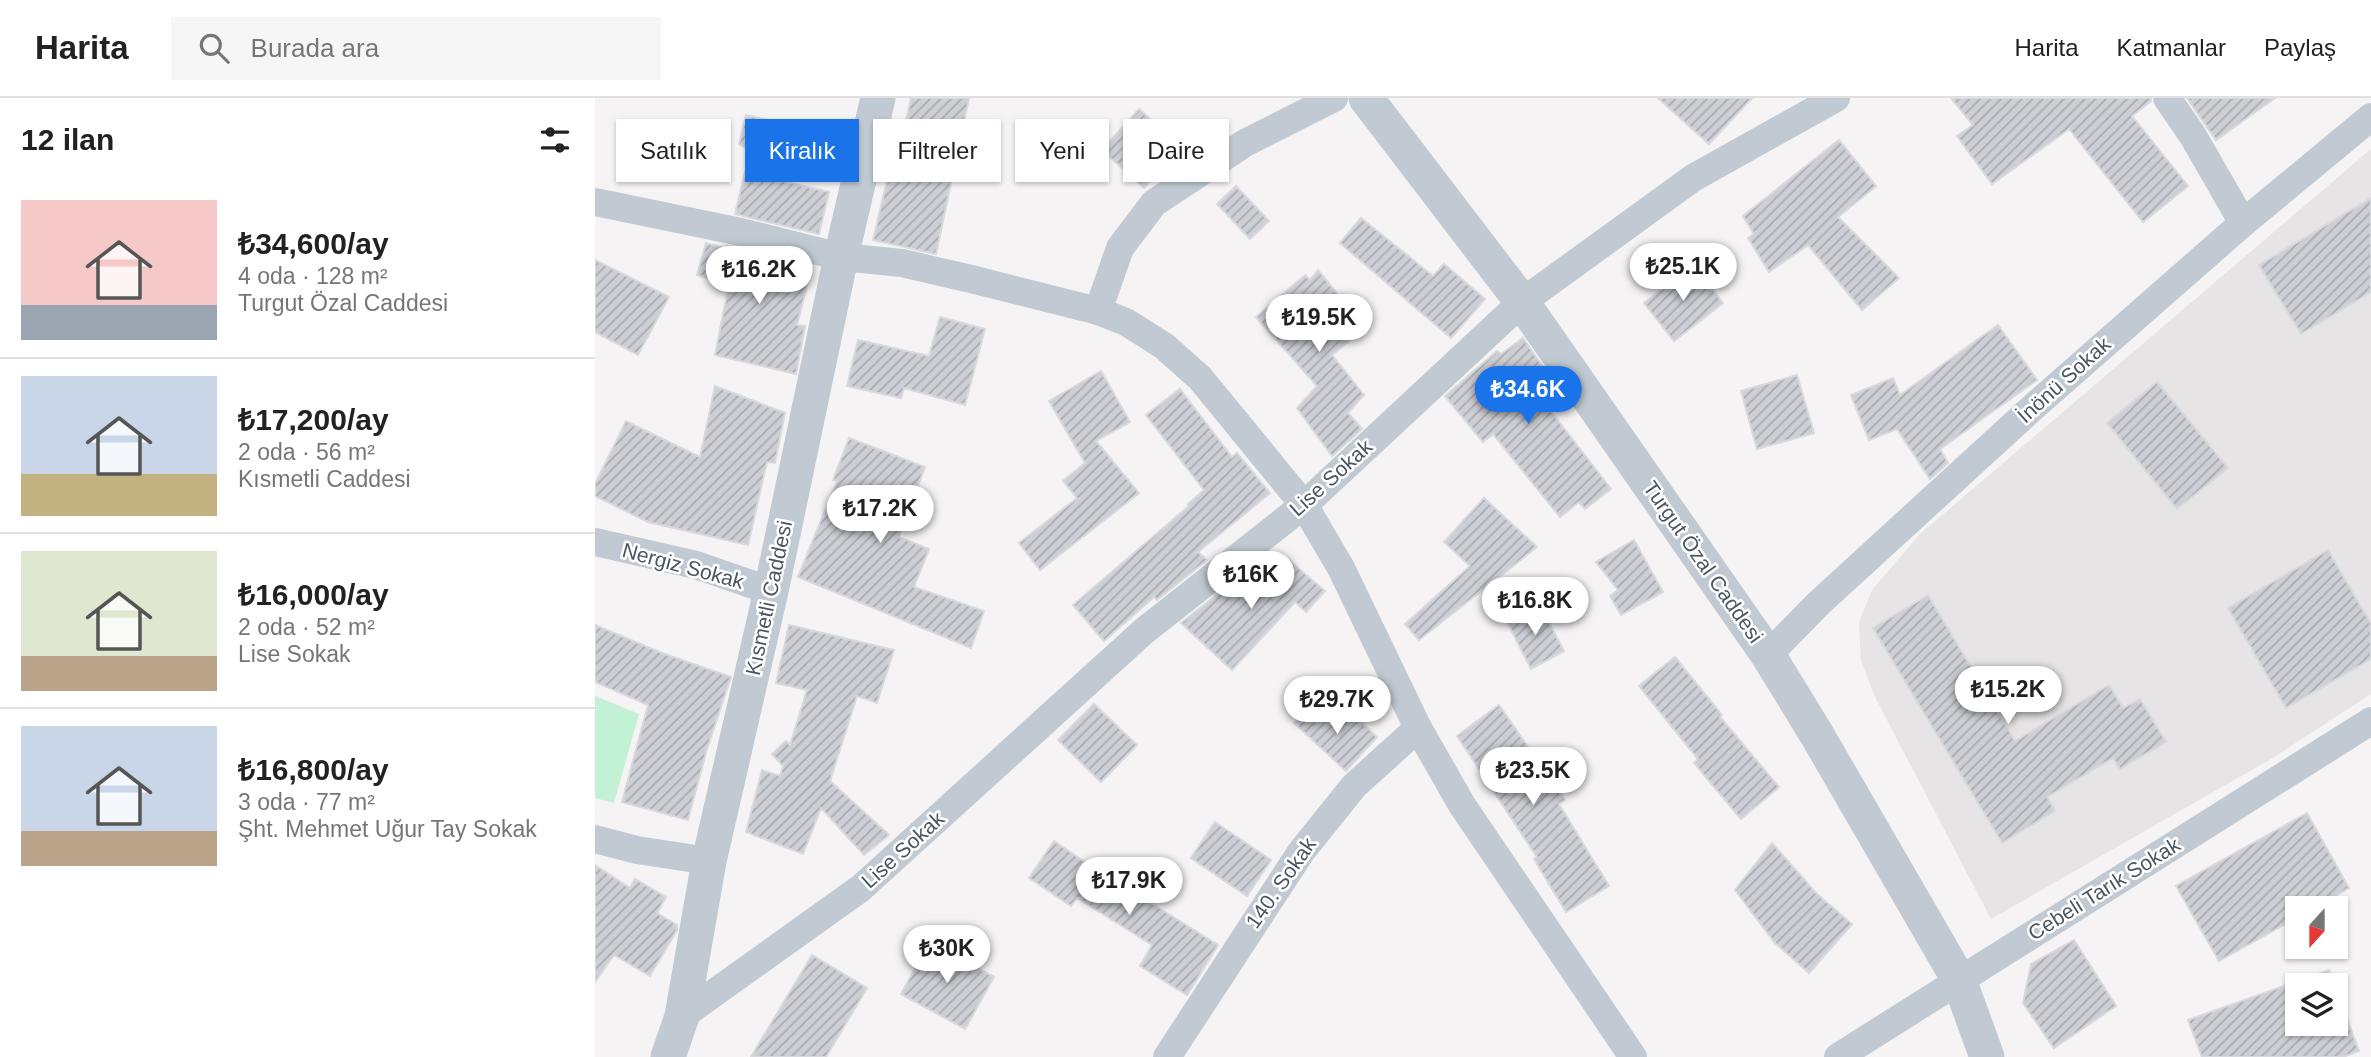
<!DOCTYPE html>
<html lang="tr">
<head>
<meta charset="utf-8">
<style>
	:root { --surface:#fff; --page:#f6f6f6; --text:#222; --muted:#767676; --line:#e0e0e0; --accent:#1a73e8 }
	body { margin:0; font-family:Arial,sans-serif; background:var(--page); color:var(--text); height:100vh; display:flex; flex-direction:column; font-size:26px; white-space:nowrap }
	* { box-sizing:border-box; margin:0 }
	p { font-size:23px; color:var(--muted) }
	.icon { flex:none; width:38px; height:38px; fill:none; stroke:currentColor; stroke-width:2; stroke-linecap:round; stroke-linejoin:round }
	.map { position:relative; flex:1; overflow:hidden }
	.details { display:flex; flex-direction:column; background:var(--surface); width:595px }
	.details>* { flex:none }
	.hud { position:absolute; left:21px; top:21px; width:665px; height:63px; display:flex; gap:14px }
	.needle { width:46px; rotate:201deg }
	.tools { position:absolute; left:1690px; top:798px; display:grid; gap:14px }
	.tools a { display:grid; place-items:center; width:63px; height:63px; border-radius:0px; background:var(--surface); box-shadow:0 2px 5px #0004; font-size:35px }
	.price { position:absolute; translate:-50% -60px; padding:0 16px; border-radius:24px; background:#fff; color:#222; font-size:23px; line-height:46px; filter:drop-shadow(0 2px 4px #0008) }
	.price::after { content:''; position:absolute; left:50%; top:42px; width:21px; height:16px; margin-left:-10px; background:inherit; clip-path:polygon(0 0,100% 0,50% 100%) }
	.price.current { background:var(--accent); color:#fff }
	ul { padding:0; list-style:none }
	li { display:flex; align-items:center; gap:21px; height:175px; padding:0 21px }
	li+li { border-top:2px solid var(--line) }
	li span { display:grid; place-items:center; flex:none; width:196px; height:140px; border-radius:0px; color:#555 }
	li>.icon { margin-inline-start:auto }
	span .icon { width:84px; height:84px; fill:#fffc; stroke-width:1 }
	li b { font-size:30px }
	h2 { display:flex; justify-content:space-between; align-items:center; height:84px; padding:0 21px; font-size:30px }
	.tag { padding:0 24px; border-radius:0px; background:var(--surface); box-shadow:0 2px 5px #0004; font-size:24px; line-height:63px }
	.tag.current { background:var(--accent); color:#fff }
	header { display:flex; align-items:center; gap:42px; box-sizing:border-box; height:98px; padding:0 35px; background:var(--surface); border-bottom:2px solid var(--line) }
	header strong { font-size:33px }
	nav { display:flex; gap:38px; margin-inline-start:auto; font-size:24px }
	.search { width:490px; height:63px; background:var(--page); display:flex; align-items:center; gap:18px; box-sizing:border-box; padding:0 24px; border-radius:0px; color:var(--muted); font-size:26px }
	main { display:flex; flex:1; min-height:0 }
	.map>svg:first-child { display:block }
</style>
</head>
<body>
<header>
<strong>Harita</strong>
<div class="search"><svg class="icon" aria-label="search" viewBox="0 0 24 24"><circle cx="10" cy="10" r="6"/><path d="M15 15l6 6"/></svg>Burada ara</div>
<nav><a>Harita</a><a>Katmanlar</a><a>Paylaş</a></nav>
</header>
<main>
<section class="details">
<h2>12 ilan<svg class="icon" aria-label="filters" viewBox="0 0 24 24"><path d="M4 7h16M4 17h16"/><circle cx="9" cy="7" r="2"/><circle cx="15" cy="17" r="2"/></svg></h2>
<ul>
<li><span style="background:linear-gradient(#f6c9c9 75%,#9aa5b1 0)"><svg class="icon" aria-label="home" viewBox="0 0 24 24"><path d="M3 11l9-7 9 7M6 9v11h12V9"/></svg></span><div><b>₺34,600/ay</b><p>4 oda · 128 m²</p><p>Turgut Özal Caddesi</p></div></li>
<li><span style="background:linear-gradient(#c9d6e8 70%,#c2b280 0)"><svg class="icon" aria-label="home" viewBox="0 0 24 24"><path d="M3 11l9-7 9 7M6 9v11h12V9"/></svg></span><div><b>₺17,200/ay</b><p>2 oda · 56 m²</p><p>Kısmetli Caddesi</p></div></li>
<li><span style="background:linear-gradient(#dfe7d0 75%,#b9a48a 0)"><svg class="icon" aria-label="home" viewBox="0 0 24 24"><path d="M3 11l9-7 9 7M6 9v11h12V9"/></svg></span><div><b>₺16,000/ay</b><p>2 oda · 52 m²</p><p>Lise Sokak</p></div></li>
<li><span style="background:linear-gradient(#c9d6e8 75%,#b9a48a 0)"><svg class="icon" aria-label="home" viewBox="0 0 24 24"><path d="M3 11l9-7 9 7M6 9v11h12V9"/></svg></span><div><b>₺16,800/ay</b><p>3 oda · 77 m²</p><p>Şht. Mehmet Uğur Tay Sokak</p></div></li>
</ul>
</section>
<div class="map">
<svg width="1776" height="959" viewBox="0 0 1776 959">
	<defs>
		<pattern id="building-hatch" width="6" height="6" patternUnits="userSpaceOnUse" patternTransform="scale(1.75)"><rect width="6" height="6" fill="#cdcfd5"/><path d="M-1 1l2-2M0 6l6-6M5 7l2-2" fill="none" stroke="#a8abb0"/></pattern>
	</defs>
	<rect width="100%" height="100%" fill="#f5f3f3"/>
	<!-- education -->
	<polygon fill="#e6e4e5" points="1776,51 1776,596 1676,661 1396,821 1281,601 1266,563 1264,524 1277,492 1325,436"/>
	<!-- garden -->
	<polygon fill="#c3f1d5" points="0,598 44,616 19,705 0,700"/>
	<!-- building -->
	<g fill="url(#building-hatch)" stroke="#d7d9de" stroke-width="2">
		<polygon points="316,0 374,0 341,156 278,142 292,83 297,84"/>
		<polygon points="1063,0 1157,0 1114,46"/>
		<polygon points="1356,0 1556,0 1556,3 1537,18 1593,88 1548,124 1474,31 1397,86 1362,38 1378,27"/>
		<polygon points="1592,0 1680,0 1621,42"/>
		<polygon points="544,11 586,48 549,90 507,52"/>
		<polygon points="151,17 206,30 192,84 234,94 224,136 140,116 153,61 164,65 167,60 144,46"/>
		<polygon points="1244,42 1281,88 1243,119 1304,180 1267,212 1213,147 1174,174 1153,140 1159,136 1148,118"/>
		<polygon points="641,88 674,123 655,141 622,106"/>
		<polygon points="1776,100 1776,194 1706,236 1664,167"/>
		<polygon points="766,120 838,178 849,166 890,201 856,240 745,145"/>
		<polygon points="111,145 132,151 132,148 142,150 217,169 202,227 210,228 201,276 120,257 134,186 102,177"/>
		<polygon points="0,162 74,199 43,257 0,234"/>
		<polygon points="1098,167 1128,205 1079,243 1049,205"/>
		<polygon points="723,172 770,230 737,257 769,297 753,315 767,331 737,358 702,310 722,288 661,219 710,177 715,182"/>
		<polygon points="345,219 390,231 370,307 309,290 306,300 252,288 263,242 334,258"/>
		<polygon points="1403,227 1442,282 1345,351 1353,365 1335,381 1302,331 1274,342 1256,297 1298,280 1305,297"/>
		<polygon points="928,240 963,291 948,303 1016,391 990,411 984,404 965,419 898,336 888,344 850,298 902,253 906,256"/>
		<polygon points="506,273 535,324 501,343 544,395 445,472 424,445 482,400 468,383 490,365 454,303"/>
		<polygon points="1202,277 1219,335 1162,351 1146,293"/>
		<polygon points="1562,284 1633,370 1582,411 1512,325"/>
		<polygon points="120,288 190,315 180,365 172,364 153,447 53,424 0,398 0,386 31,323 105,359"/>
		<polygon points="585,291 637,359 642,355 675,395 603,454 612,462 562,502 559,499 509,543 478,507 594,408 593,406 609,392 551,317"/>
		<polygon points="254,340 330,369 304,439 334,451 319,489 389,513 376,550 203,479 242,383 238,382"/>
		<polygon points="889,400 942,449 824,542 810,526 875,468 849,444"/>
		<polygon points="1039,442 1068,494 1026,517 1015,498 1023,492 1001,464"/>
		<polygon points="1733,452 1776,526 1776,561 1691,610 1633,510"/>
		<polygon points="687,456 730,493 711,514 700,504 637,572 586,525 637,485 651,498"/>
		<polygon points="1333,497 1420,643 1514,587 1528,610 1545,601 1571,644 1525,671 1518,660 1452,699 1460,713 1407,745 1278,530"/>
		<polygon points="945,507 969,553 936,571 912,524"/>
		<polygon points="0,527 67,555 136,579 112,651 93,722 27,704 53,607 0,584"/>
		<polygon points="194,527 299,552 282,605 262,598 235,683 294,737 269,757 226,710 208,756 151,734 167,672 185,678 188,668 177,656 191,643 195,647 212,592 181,585"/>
		<polygon points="1080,559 1127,617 1125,619 1184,689 1146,721 1099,665 1103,661 1044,588"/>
		<polygon points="499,606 542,647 506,684 463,642"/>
		<polygon points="716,607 741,629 755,614 782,639 751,673 699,625"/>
		<polygon points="904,607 970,702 964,706 1014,788 971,814 939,761 942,759 862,638"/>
		<polygon points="1712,715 1754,790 1719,810 1703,810 1703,819 1624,863 1581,788"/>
		<polygon points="620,724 676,762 652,798 596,760"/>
		<polygon points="459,743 515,781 516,780 623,847 592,897 545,868 557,847 482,800 476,808 434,780"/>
		<polygon points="1177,745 1222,796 1257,826 1214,875 1180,845 1140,792"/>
		<polygon points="0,767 35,790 40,781 71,799 62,815 82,827 82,832 55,878 19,857 0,884"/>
		<polygon points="1479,842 1521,908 1459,950 1428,905 1436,866"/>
		<polygon points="334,844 399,879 370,931 306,896"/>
		<polygon points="217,857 272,890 231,959 156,959"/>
		<polygon points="1734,872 1740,887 1703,887 1703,926 1741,926 1741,891 1764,953 1748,959 1607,959 1593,922"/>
	</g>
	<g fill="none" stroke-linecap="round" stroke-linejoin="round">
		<!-- minor -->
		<g stroke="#c1cad2" stroke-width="28">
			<polyline points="1572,0 1598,38 1648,125"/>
			<polyline points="0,104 146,134 246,159 307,165 376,181 503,213 531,224 569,248 605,280 709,407 746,470 823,630 867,707 1038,959"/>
			<polyline points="503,213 525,150 559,105 650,45 739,0"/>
			<polyline points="0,444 101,467 176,493"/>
			<polyline points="1173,557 1224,505 1436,311 1648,125 1776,19"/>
			<polyline points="0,741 42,752 114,763"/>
			<polyline points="87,918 266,790 549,533 709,407 927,204 1098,80 1241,0"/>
			<polyline points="572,959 706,754 759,688 823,630"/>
			<polyline points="1243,959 1776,623"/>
		</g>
		<!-- tertiary -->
		<g stroke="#c1cad2" stroke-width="35">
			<polyline points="771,0 927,204 1173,557 1222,637 1364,882 1392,959"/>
			<polyline points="73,959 87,918 114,763 176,493 246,159 283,0"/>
		</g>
	</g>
	<g text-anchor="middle" stroke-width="5" stroke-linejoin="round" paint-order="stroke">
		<!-- street labels -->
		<g font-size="21" fill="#4a5661" stroke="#fff">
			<text transform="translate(1469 282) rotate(-42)" y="7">İnönü Sokak</text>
			<text transform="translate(736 380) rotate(-42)" y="7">Lise Sokak</text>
			<text transform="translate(1108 464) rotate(55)" y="7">Turgut Özal Caddesi</text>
			<text transform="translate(88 468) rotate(15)" y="7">Nergiz Sokak</text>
			<text transform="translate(174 500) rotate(-78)" y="7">Kısmetli Caddesi</text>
			<text transform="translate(308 752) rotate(-42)" y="7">Lise Sokak</text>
			<text transform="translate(686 785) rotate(-55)" y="7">140. Sokak</text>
			<text transform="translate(1509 791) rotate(-32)" y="7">Cebeli Tarık Sokak</text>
		</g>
	</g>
</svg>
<div class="tools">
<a><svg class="needle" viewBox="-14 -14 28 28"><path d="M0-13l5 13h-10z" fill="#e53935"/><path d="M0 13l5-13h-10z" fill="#767676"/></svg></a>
<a><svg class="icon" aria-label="layers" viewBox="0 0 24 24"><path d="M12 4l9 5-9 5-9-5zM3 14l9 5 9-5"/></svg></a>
</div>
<b class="price" style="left:1088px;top:205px">₺25.1K</b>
<b class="price" style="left:164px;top:208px">₺16.2K</b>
<b class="price" style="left:724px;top:256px">₺19.5K</b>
<b class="price current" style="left:933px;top:328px">₺34.6K</b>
<b class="price" style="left:285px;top:447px">₺17.2K</b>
<b class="price" style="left:656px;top:513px">₺16K</b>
<b class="price" style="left:940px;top:539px">₺16.8K</b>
<b class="price" style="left:1413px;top:628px">₺15.2K</b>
<b class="price" style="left:742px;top:638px">₺29.7K</b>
<b class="price" style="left:938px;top:709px">₺23.5K</b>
<b class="price" style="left:534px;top:819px">₺17.9K</b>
<b class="price" style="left:352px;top:887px">₺30K</b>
<div class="hud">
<a class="tag">Satılık</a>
<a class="tag current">Kiralık</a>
<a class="tag">Filtreler</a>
<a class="tag">Yeni</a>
<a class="tag">Daire</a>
</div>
</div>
</main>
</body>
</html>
